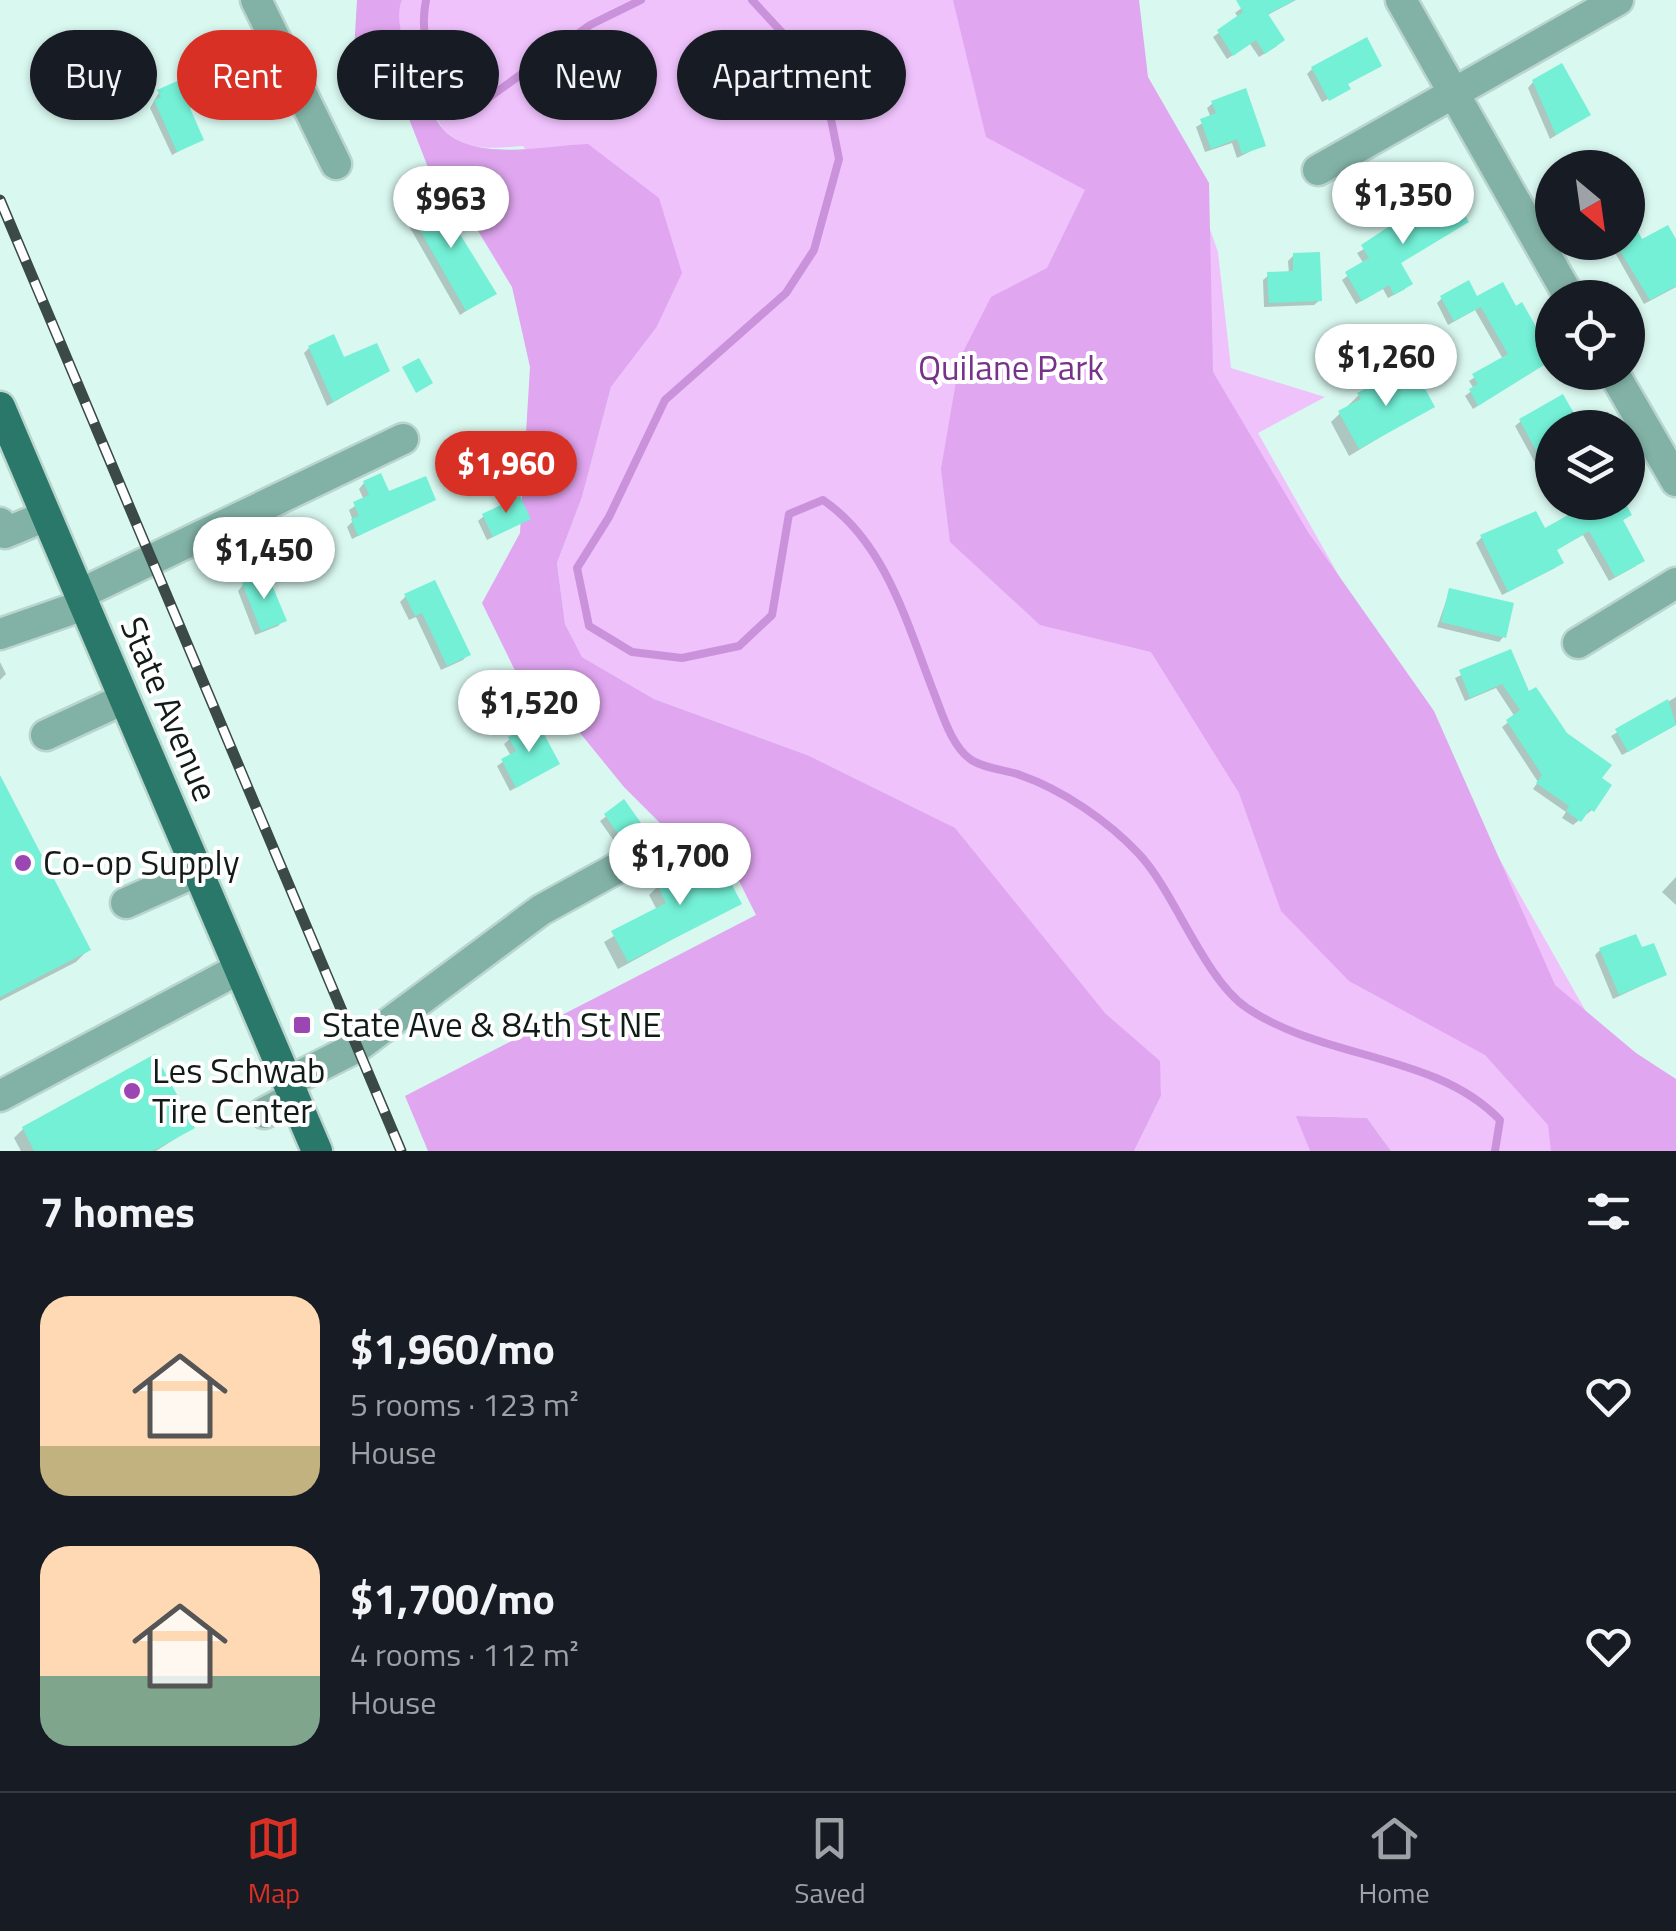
<!DOCTYPE html>
<html lang="en">
<head>
<meta charset="utf-8">
<style>
	:root { --surface:#171b24; --page:#20242c; --text:#f1f3f6; --muted:#9ea1a6; --line:#363941; --accent:#d93025 }
	body { margin:0; font-family:"Titillium Web",sans-serif; background:var(--page); color:var(--text); height:100vh; display:flex; flex-direction:column; font-size:38px; white-space:nowrap }
	* { box-sizing:border-box; margin:0 }
	p { font-size:32px; color:var(--muted) }
	.icon { flex:none; width:55px; height:55px; fill:none; stroke:currentColor; stroke-width:2; stroke-linecap:round; stroke-linejoin:round }
	.map { position:relative; height:1151px; overflow:hidden }
	.details { display:flex; flex-direction:column; background:var(--surface); flex:1 }
	.details>* { flex:none }
	.banner { position:absolute; left:30px; top:30px; width:1000px; height:90px; display:flex; gap:20px }
	.needle { width:65px; rotate:151deg }
	.fabs { position:absolute; left:1535px; top:150px; display:grid; gap:20px }
	.fabs a { display:grid; place-items:center; width:110px; height:110px; border-radius:50%; background:var(--surface); box-shadow:0 2px 8px #0004; font-size:50px }
	.price { position:absolute; translate:-50% -85px; padding:0 22px; border-radius:35px; background:#fff; color:#222; font-size:32px; line-height:65px; filter:drop-shadow(0 2px 5px #0008) }
	.price::after { content:''; position:absolute; left:50%; top:60px; width:30px; height:22px; margin-left:-15px; background:inherit; clip-path:polygon(0 0,100% 0,50% 100%) }
	.price.on { background:var(--accent); color:#fff }
	ul { padding:0; list-style:none }
	li { display:flex; align-items:center; gap:30px; height:250px; padding:0 40px }
	li span { display:grid; place-items:center; flex:none; width:280px; height:200px; border-radius:30px; color:#555 }
	li>.icon { margin-inline-start:auto }
	span .icon { width:120px; height:120px; fill:#fffc; stroke-width:1 }
	li b { font-size:42px }
	h2 { display:flex; justify-content:space-between; align-items:center; height:120px; padding:0 40px; font-size:42px }
	.chip { padding:0 35px; border-radius:45px; background:var(--surface); box-shadow:0 2px 8px #0004; font-size:35px; line-height:90px }
	.chip.on { background:var(--accent); color:#fff }
	.tab-bar { display:flex; justify-content:space-around; align-items:center; height:140px; border-top:2px solid var(--line); background:var(--surface); font-size:28px; color:var(--muted) }
	.tab-bar a { display:grid; justify-items:center; gap:5px }
	.tab-bar .on { color:var(--accent) }
	.map>svg:first-child { display:block }
</style>
</head>
<body>
<div class="map">
<svg width="1676" height="1151" viewBox="0 0 1676 1151">
	<rect width="100%" height="100%" fill="#d9f8f0"/>
	<!-- green -->
	<path fill="#efc2fc" d="M402,0H1099L1192,178L1218,252L1231,368L1325,397L1258,433L1665,1151H1391L1367,1118L1297,1116L1310,1151H1134L1161,1096L1159,1061L1105,1013L1037,934L807,755L654,699L582,657L565,624L557,563L582,497L611,387L656,328L523,146C498,148 470,152 449,134C433,121 433,104 426,86C417,60 389,29 402,0Z"/>
	<!-- forest -->
	<g fill="#e0a6f0">
		<path d="M357,0H402C393,21 407,54 419,73C428,87 428,103 435,117C459,167 545,145 588,144L659,198L682,273L656,328L611,387L582,497L557,563L565,624L582,657L654,699L807,755L955,828L1105,1013L1160,1061L1161,1096L1134,1151H428L405,1096L756,915L711,825L665,828L624,787L576,728L524,689L482,603L520,533L530,367L512,287L449,183L433,180L409,119L370,103L354,51Z"/>
		<polygon points="953,0 1139,0 1148,77 1209,183 1213,372 1308,532 1434,711 1555,985 1636,1053 1676,1079 1676,1151 1551,1151 1548,1125 1485,1055 1349,981 1281,911 1239,793 1151,652 1040,625 950,542 941,469 960,358 991,297 1047,268 1085,190 986,137"/>
		<polygon points="1296,1116 1367,1118 1391,1151 1310,1151"/>
	</g>
	<!-- shadow -->
	<g fill="#0003">
		<polygon points="1252,0 1296,0 1266,16 1277,46 1259,57 1250,44 1227,59 1213,37 1239,18 1235,13"/>
		<polygon points="1312,69 1346,85 1345,90 1322,102 1307,74"/>
		<polygon points="1533,82 1588,115 1550,139 1528,88"/>
		<polygon points="159,92 204,99 188,110 201,139 172,155 150,108"/>
		<polygon points="1213,103 1263,145 1237,158 1232,143 1205,152 1196,127 1211,118 1207,108"/>
		<polygon points="432,192 494,293 460,315 401,212"/>
		<polygon points="1420,217 1399,264 1405,289 1388,298 1383,289 1356,304 1342,280 1364,264 1357,253"/>
		<polygon points="1628,217 1641,242 1676,244 1676,287 1644,304 1609,242 1628,242"/>
		<polygon points="1294,255 1320,300 1314,305 1264,307 1263,280 1269,275 1289,274 1288,261"/>
		<polygon points="1442,298 1476,299 1546,363 1473,409 1465,396 1474,389 1469,381 1503,359 1475,310 1448,325 1437,303"/>
		<polygon points="309,348 343,361 387,371 327,406 304,353"/>
		<polygon points="1359,395 1378,395 1432,406 1349,456 1331,422"/>
		<polygon points="1573,417 1564,428 1552,428 1552,463 1539,470 1515,426 1521,421"/>
		<polygon points="364,483 387,495 433,499 352,539 347,527 353,521 349,510 364,500 359,489"/>
		<polygon points="1629,515 1621,522 1636,566 1609,581 1583,535 1554,551 1560,562 1555,568 1502,595 1476,543 1482,537 1544,531"/>
		<polygon points="484,516 528,519 487,540 478,521"/>
		<polygon points="243,585 284,620 278,626 255,635 238,591"/>
		<polygon points="1450,590 1504,636 1499,642 1437,627"/>
		<polygon points="406,596 468,654 463,660 441,670 416,617 409,620 400,602"/>
		<polygon points="1509,652 1528,695 1599,778 1592,810 1573,825 1562,818 1566,812 1533,789 1538,782 1502,727 1515,717 1496,688 1465,701 1455,678"/>
		<polygon points="0,662 6,674 0,680"/>
		<polygon points="1676,697 1676,725 1622,755 1611,736"/>
		<polygon points="510,739 557,764 510,791 497,766 511,756 504,744"/>
		<polygon points="0,781 88,950 76,962 0,1001"/>
		<polygon points="624,803 642,842 624,855 600,821"/>
		<polygon points="1676,877 1676,905 1662,892"/>
		<polygon points="658,886 739,903 618,969 604,942 657,910 649,895"/>
		<polygon points="1600,950 1641,951 1664,975 1613,999 1595,955"/>
		<polygon points="192,1128 156,1151 21,1151 14,1138 23,1129"/>
	</g>
	<g fill="none" stroke-linecap="round" stroke-linejoin="round">
		<!-- stream -->
		<g stroke="#ca92da" stroke-width="8">
			<path d="M426,0C417,46 438,92 484,101L590,25L641,0"/>
			<path d="M752,0L803,55L829,109L839,159L814,250L786,293L665,400L609,517L577,568L589,626L632,652L682,658L739,646L772,615L789,514L823,500C886,543 907,624 934,693C942,713 951,745 970,759C982,768 1006,770 1020,775C1063,790 1108,821 1139,854C1174,891 1204,979 1247,1008C1324,1060 1436,1053 1500,1120L1495,1151"/>
		</g>
	</g>
	<!-- building -->
	<g fill="#73f0d6">
		<polygon points="1236,0 1295,0 1268,14 1285,40 1265,54 1256,40 1233,56 1217,30 1243,12"/>
		<polygon points="1367,37 1382,66 1348,84 1351,89 1329,101 1311,67"/>
		<polygon points="1562,63 1591,115 1556,135 1532,80"/>
		<polygon points="195,73 207,100 190,108 204,140 177,152 154,100 161,97 157,90"/>
		<polygon points="1246,88 1266,146 1242,154 1237,139 1211,149 1200,119 1216,113 1211,101"/>
		<polygon points="432,189 497,294 466,311 405,204"/>
		<polygon points="1453,195 1469,222 1401,263 1413,284 1394,295 1389,285 1362,301 1345,272 1369,258 1361,245 1417,208 1420,214"/>
		<polygon points="1628,212 1642,239 1668,225 1676,239 1676,286 1650,300 1620,251 1628,247"/>
		<polygon points="1320,252 1322,301 1269,303 1267,272 1293,271 1293,253"/>
		<polygon points="1469,280 1477,296 1503,282 1516,306 1522,302 1552,355 1552,360 1478,406 1469,389 1478,384 1472,374 1508,354 1481,307 1454,321 1440,296"/>
		<polygon points="334,334 344,357 377,343 390,371 333,402 308,346"/>
		<polygon points="419,358 433,383 416,393 402,367"/>
		<polygon points="1416,372 1435,407 1359,449 1338,411 1361,399 1357,393 1375,384 1379,391"/>
		<polygon points="1563,394 1576,417 1552,428 1552,480 1519,419"/>
		<polygon points="381,473 389,491 426,476 436,500 358,536 351,519 359,516 353,502 369,495 363,481"/>
		<polygon points="520,496 531,519 493,537 482,514"/>
		<polygon points="1591,502 1625,502 1632,515 1623,520 1645,561 1615,577 1589,531 1557,550 1564,563 1508,592 1480,535 1536,511 1545,528"/>
		<polygon points="267,573 287,621 261,631 242,583"/>
		<polygon points="435,580 471,655 447,666 422,613 415,616 404,594"/>
		<polygon points="1449,588 1514,603 1506,638 1441,622"/>
		<polygon points="1511,649 1529,691 1536,687 1567,733 1612,765 1602,778 1612,785 1594,812 1590,809 1581,822 1566,811 1569,806 1536,783 1542,775 1506,720 1520,710 1502,684 1470,698 1459,670"/>
		<polygon points="1668,699 1676,725 1628,752 1615,729"/>
		<polygon points="537,721 560,764 516,788 501,759 516,751 508,737"/>
		<polygon points="0,775 91,950 0,997"/>
		<polygon points="624,799 651,837 630,851 604,814"/>
		<polygon points="716,854 742,904 628,962 611,931 666,903 657,884"/>
		<polygon points="1636,934 1642,947 1654,943 1667,975 1619,995 1599,948"/>
		<polygon points="155,1054 195,1128 153,1151 34,1151 22,1127"/>
	</g>
	<g fill="none" stroke-linecap="round" stroke-linejoin="round">
		<defs>
			<g id="minor">
				<polyline points="256,0 336,164"/>
				<polyline points="1401,0 1570,298"/>
				<polyline points="1318,170 1618,0"/>
				<polyline points="1613,372 1676,481"/>
				<polyline points="0,523 5,533 46,516"/>
				<polyline points="80,594 403,439"/>
				<polyline points="0,634 84,605"/>
				<polyline points="1578,643 1676,583"/>
				<polyline points="46,735 124,699"/>
				<polyline points="126,903 198,871"/>
				<polyline points="288,1082 357,1047 541,910 619,867"/>
				<polyline points="0,1096 239,969"/>
				<polyline points="264,1113 294,1097"/>
			</g>
			<polyline id="major" points="0,407 317,1151"/>
		</defs>
		<!-- minor casing -->
		<use href="#minor" stroke="#b9d5ce" stroke-width="35"/>
		<!-- major casing -->
		<use href="#major" stroke="#b9d5ce" stroke-width="35"/>
		<!-- minor -->
		<use href="#minor" stroke="#82b2a6" stroke-width="30"/>
		<!-- major -->
		<use href="#major" stroke="#297869" stroke-width="30"/>
		<defs>
			<polyline id="rail" points="0,200 401,1151"/>
		</defs>
		<!-- rail casing -->
		<use href="#rail" stroke="#3b4a46" stroke-width="11"/>
		<!-- rail -->
		<use href="#rail" stroke="#fff" stroke-width="8" stroke-dasharray="22" stroke-linecap="butt"/>
	</g>
	<!-- markers -->
	<g fill="#9c46b3" stroke="#fff" stroke-width="4">
		<circle cx="23" cy="863" r="10"/>
		<rect x="292" y="1015" width="20" height="20" rx="5"/>
		<circle cx="132" cy="1091" r="10"/>
	</g>
	<g text-anchor="middle" stroke-width="8" stroke-linejoin="round" paint-order="stroke">
		<!-- park labels -->
		<g font-size="35" fill="#773389" stroke="#fff">
			<text x="1011" y="380">Quilane Park</text>
		</g>
		<!-- street labels -->
		<g font-size="35" fill="#111c19" stroke="#fff">
			<text transform="translate(169 709) rotate(67)" y="12">State Avenue</text>
		</g>
		<!-- poi labels -->
		<g font-size="35" fill="#111c19" stroke="#fff" text-anchor="start">
			<text x="43" y="875">Co-op Supply</text>
			<text x="322" y="1037">State Ave &amp; 84th St NE</text>
			<text x="152" y="1083">Les Schwab<tspan x="152" dy="40">Tire Center</tspan></text>
		</g>
	</g>
</svg>
<div class="fabs">
<a><svg class="needle" viewBox="-14 -14 28 28"><path d="M0-13l5 13h-10z" fill="#e53935"/><path d="M0 13l5-13h-10z" fill="#9ea1a6"/></svg></a>
<a><svg class="icon" aria-label="locate" viewBox="0 0 24 24"><circle cx="12" cy="12" r="6"/><path d="M12 2v4M12 18v4M2 12h4M18 12h4"/></svg></a>
<a><svg class="icon" aria-label="layers" viewBox="0 0 24 24"><path d="M12 4l9 5-9 5-9-5zM3 14l9 5 9-5"/></svg></a>
</div>
<b class="price" style="left:1403px;top:247px">$1,350</b>
<b class="price" style="left:451px;top:251px">$963</b>
<b class="price" style="left:1386px;top:409px">$1,260</b>
<b class="price on" style="left:506px;top:516px">$1,960</b>
<b class="price" style="left:264px;top:602px">$1,450</b>
<b class="price" style="left:529px;top:755px">$1,520</b>
<b class="price" style="left:680px;top:908px">$1,700</b>
<div class="banner">
<a class="chip">Buy</a>
<a class="chip on">Rent</a>
<a class="chip">Filters</a>
<a class="chip">New</a>
<a class="chip">Apartment</a>
</div>
</div>
<section class="details">
<h2>7 homes<svg class="icon" aria-label="filters" viewBox="0 0 24 24"><path d="M4 7h16M4 17h16"/><circle cx="9" cy="7" r="2"/><circle cx="15" cy="17" r="2"/></svg></h2>
<ul>
<li><span style="background:linear-gradient(#ffd9b3 75%,#c2b280 0)"><svg class="icon" aria-label="home" viewBox="0 0 24 24"><path d="M3 11l9-7 9 7M6 9v11h12V9"/></svg></span><div><b>$1,960/mo</b><p>5 rooms · 123 m²</p><p>House</p></div><svg class="icon" aria-label="heart" viewBox="0 0 24 24"><path d="M12 20l-8-8c-3-5 5-10 8-4 3-6 11-1 8 4z"/></svg></li>
<li><span style="background:linear-gradient(#ffd9b3 65%,#7fa58c 0)"><svg class="icon" aria-label="home" viewBox="0 0 24 24"><path d="M3 11l9-7 9 7M6 9v11h12V9"/></svg></span><div><b>$1,700/mo</b><p>4 rooms · 112 m²</p><p>House</p></div><svg class="icon" aria-label="heart" viewBox="0 0 24 24"><path d="M12 20l-8-8c-3-5 5-10 8-4 3-6 11-1 8 4z"/></svg></li>
</ul>
</section>
<nav class="tab-bar">
<a class="on"><svg class="icon" aria-label="map" viewBox="0 0 24 24"><path d="M3 6l6-2 6 2 6-2v14l-6 2-6-2-6 2zM9 4v14M15 6v14"/></svg>Map</a>
<a><svg class="icon" aria-label="saved" viewBox="0 0 24 24"><path d="M7 4h10v16l-5-4-5 4z"/></svg>Saved</a>
<a><svg class="icon" aria-label="home" viewBox="0 0 24 24"><path d="M3 11l9-7 9 7M6 9v11h12V9"/></svg>Home</a>
</nav>
</body>
</html>
